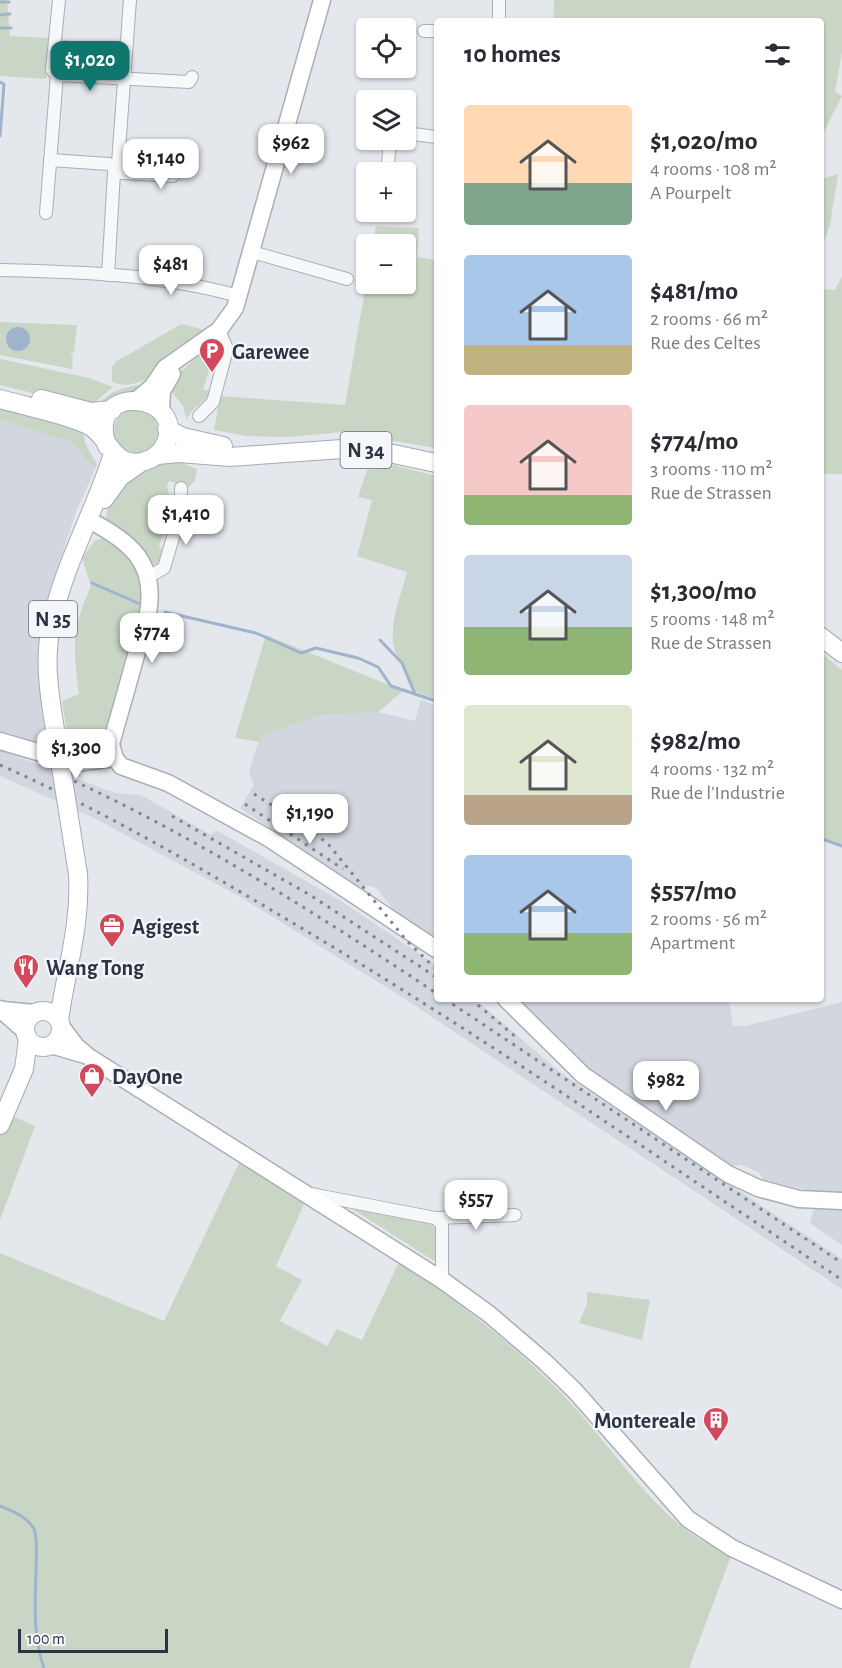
<!DOCTYPE html>
<html lang="en">
<head>
<meta charset="utf-8">
<style>
	:root { --surface:#fff; --page:#f2f2f3; --text:#2b2b33; --muted:#7c7c81; --accent:#0f766e }
	body { margin:0; font-family:"Alegreya Sans",sans-serif; background:var(--page); color:var(--text); height:100vh; display:flex; flex-direction:column; font-size:22px; white-space:nowrap }
	* { box-sizing:border-box; margin:0 }
	p { font-size:20px; color:var(--muted) }
	.icon { flex:none; width:33px; height:33px; fill:none; stroke:currentColor; stroke-width:2; stroke-linecap:round; stroke-linejoin:round }
	.map { position:relative; flex:1; overflow:hidden }
	.panel { position:absolute; left:434px; top:18px; width:390px; height:984px; display:flex; flex-direction:column; background:var(--surface); border-radius:6px; box-shadow:0 2px 4px #0004 }
	.panel>* { flex:none }
	.fabs { position:absolute; left:356px; top:18px; display:grid; gap:12px }
	.fabs a { display:grid; place-items:center; width:60px; height:60px; border-radius:6px; background:var(--surface); box-shadow:0 2px 4px #0004; font-size:30px }
	.scale { position:absolute; left:18px; bottom:15px; width:150px; box-sizing:border-box; padding-left:6px; border:3px solid #2b3445; border-top:0; font-size:16px; line-height:21px; white-space:nowrap; color:#2b3445; -webkit-text-stroke:4px #f4f6f9; paint-order:stroke }
	.price { position:absolute; translate:-50% -51px; padding:0 14px; border-radius:12px; background:#fff; color:#222; font-size:20px; line-height:39px; filter:drop-shadow(0 2px 3px #0008) }
	.price::after { content:''; position:absolute; left:50%; top:36px; width:18px; height:14px; margin-left:-9px; background:inherit; clip-path:polygon(0 0,100% 0,50% 100%) }
	.price.current { background:var(--accent); color:#fff }
	ul { padding:0; list-style:none }
	li { display:flex; align-items:center; gap:18px; height:150px; padding:0 30px }
	li span { display:grid; place-items:center; flex:none; width:168px; height:120px; border-radius:6px; color:#555 }
	li>.icon { margin-inline-start:auto }
	span .icon { width:72px; height:72px; fill:#fffc; stroke-width:1 }
	li b { font-size:26px }
	h2 { display:flex; justify-content:space-between; align-items:center; height:72px; padding:0 30px; font-size:26px }
	.map>svg:first-child { display:block }
</style>
</head>
<body>
<div class="map">
<svg width="842" height="1668" viewBox="0 0 842 1668">
	<rect width="100%" height="100%" fill="#e4e7ec"/>
	<!-- built -->
	<g fill="#d2d6de">
		<polygon points="0,419 76,444 95,469 76,512 40,621 39,682 49,748 0,732"/>
		<polygon points="421,700 436,706 436,942 395,912 377,889 372,886 356,886 240,808 254,785 249,772 260,736 322,715 378,712 415,721"/>
		<polygon points="0,750 115,793 141,795 211,835 216,830 341,901 436,965 436,999 475,999 561,1073 842,1259 842,1289 399,995 237,895 94,818 0,776"/>
		<polygon points="513,999 729,999 733,1026 745,1026 842,1002 842,1193 822,1193 763,1180 760,1173 742,1165 733,1166 604,1082"/>
		<polygon points="823,1206 842,1207 842,1245 810,1223 814,1209"/>
	</g>
	<!-- green -->
	<g fill="#c9d6c5">
		<polygon points="0,0 7,0 10,36 48,38 46,79 0,76"/>
		<polygon points="554,0 842,0 842,52 835,92 842,96 821,138 820,21 553,21"/>
		<polygon points="61,39 69,40 68,58 57,58"/>
		<polygon points="838,174 830,225 821,250 821,179"/>
		<polygon points="376,226 419,228 417,257 436,260 436,448 343,432 287,437 246,436 214,430 220,396 345,405 366,284 405,284 405,244 373,244"/>
		<polygon points="842,276 842,474 821,474 821,289 835,290"/>
		<polygon points="0,322 77,325 74,352 70,354 73,356 72,369 0,355"/>
		<path d="M181,324L205,330C182,351 145,396 112,382V366L117,361Z"/>
		<path d="M213,343H219L223,348L221,357H213L203,390L211,391C205,404 191,406 187,420L183,406L169,389L178,374Z"/>
		<polygon points="0,359 89,378 113,387 89,407 0,385"/>
		<path d="M138,385L146,388L98,405C109,391 122,388 138,385Z"/>
		<polygon points="0,404 82,429 86,445 97,464 95,469 73,443 0,419"/>
		<circle cx="136" cy="431" r="22"/>
		<path d="M159,460H174L197,469L195,480L189,487L169,481L167,487L175,517L168,514L159,547L165,552L156,565L149,562L133,540L106,520C108,482 129,474 159,460Z"/>
		<path d="M393,465L436,476V699L414,691C409,679 403,668 397,656C385,632 401,596 407,572L357,556L372,500L358,497L367,470Z"/>
		<path d="M104,538C119,548 137,565 141,584C147,611 117,695 109,724L97,746L70,751L62,701L79,694C73,648 71,629 91,586L82,558L95,540Z"/>
		<polygon points="266,635 391,686 403,691 378,712 322,715 261,736 261,742 235,738"/>
		<polygon points="820,652 842,670 842,845 821,837"/>
		<polygon points="0,1111 35,1126 0,1220"/>
		<path d="M240,1161L305,1202L276,1266L302,1280L280,1321L327,1346L337,1329L362,1340L399,1262C458,1301 514,1345 564,1396C604,1438 636,1488 680,1525C695,1538 714,1547 731,1556L689,1668H0V1253L164,1321Z"/>
		<path d="M349,1207L427,1221C440,1229 441,1248 436,1262Z"/>
		<polygon points="587,1292 650,1300 642,1340 579,1323 587,1304"/>
	</g>
	<!-- water -->
	<circle fill="#9fb4cc" cx="18" cy="339" r="12"/>
	<g fill="none" stroke-linecap="round" stroke-linejoin="round">
		<!-- stream -->
		<g stroke="#9fb4cc" stroke-width="3">
			<polyline points="0,2 9,2"/>
			<polyline points="0,15 10,14"/>
			<polyline points="0,28 11,28"/>
			<polyline points="0,82 4,84 0,136"/>
			<polyline points="92,583 140,604"/>
			<polyline points="165,612 256,633 301,653 316,648 358,658 378,667 391,686 436,701"/>
			<polyline points="380,640 402,663 415,694"/>
			<polyline points="820,838 842,846"/>
			<path d="M0,1506C12,1511 28,1517 34,1529C38,1540 36,1560 36,1571C35,1605 33,1636 44,1668"/>
		</g>
		<defs>
			<g id="street">
				<polyline points="499,21 499,0"/>
				<polyline points="424,31 436,31"/>
				<polyline points="57,75 189,82 192,77"/>
				<polyline points="405,133 436,137"/>
				<polyline points="390,140 388,164 394,172"/>
				<polyline points="50,160 109,164 122,173 173,176 174,168"/>
				<polyline points="46,213 57,75 52,70 59,0"/>
				<polyline points="252,252 347,279"/>
				<path d="M0,270C80,272 161,274 238,296"/>
				<polyline points="108,275 114,173 118,163 130,0"/>
				<polyline points="199,416 213,402 227,349 219,330"/>
				<polyline points="148,577 164,568 180,513 181,488"/>
				<polyline points="311,1194 435,1218 442,1224 442,1280"/>
				<polyline points="435,1218 515,1215"/>
			</g>
			<g id="secondary">
				<polyline points="138,399 153,386 165,368 219,330 235,308 322,0"/>
				<polyline points="161,412 162,391 172,374"/>
				<path d="M89,520C129,541 157,562 148,613L111,744L115,758L121,766L168,783L270,839L436,949"/>
				<polyline points="0,741 75,763 115,758"/>
				<polyline points="506,999 583,1075 728,1174 758,1188 799,1199 842,1201"/>
				<polyline points="0,1009 25,1031"/>
				<polyline points="3,1010 34,1013"/>
				<polyline points="61,1026 76,1046 89,1057 442,1280 489,1314 545,1362 575,1391 688,1519 732,1548 842,1600"/>
				<polyline points="51,1045 85,1055"/>
			</g>
			<g id="primary">
				<path d="M0,399C27,407 63,413 88,425C110,436 113,471 145,461C152,459 159,454 163,448C195,395 84,377 107,446"/>
				<polyline points="41,399 91,412 112,410"/>
				<polyline points="167,429 183,437 223,446"/>
				<polyline points="157,455 179,453 230,457 342,449 384,452 436,463"/>
				<polyline points="104,499 120,477 140,463"/>
				<polyline points="820,636 842,653"/>
				<path d="M54,723C49,692 44,659 51,627C62,567 95,512 113,454"/>
				<circle cx="43" cy="1029" r="18"/>
				<path d="M59,1020C66,970 81,925 78,874"/>
				<polyline points="0,1125 24,1069 28,1039"/>
			</g>
		</defs>
		<!-- street casing -->
		<use href="#street" stroke="#a9aeb7" stroke-width="14"/>
		<!-- secondary casing -->
		<use href="#secondary" stroke="#a9aeb7" stroke-width="19"/>
		<!-- primary casing -->
		<use href="#primary" stroke="#a3abb8" stroke-width="20"/>
		<!-- street -->
		<use href="#street" stroke="#f7f8fa" stroke-width="12"/>
		<!-- secondary -->
		<use href="#secondary" stroke="#fff" stroke-width="16"/>
		<!-- primary -->
		<use href="#primary" stroke="#fff" stroke-width="18"/>
		<!-- rail -->
		<g stroke="#7d8696" stroke-width="3" stroke-dasharray="3 6" stroke-linecap="butt">
			<path d="M0,765C102,810 197,866 293,923C480,1034 660,1159 842,1280"/>
			<path d="M74,781C201,840 320,916 436,993"/>
			<polyline points="254,794 310,829 329,845 406,940 436,969"/>
			<polyline points="245,804 343,869"/>
			<polyline points="172,816 310,895 436,977"/>
			<polyline points="445,999 842,1263"/>
			<polyline points="471,999 517,1038"/>
		</g>
		<defs>
			<polyline id="primary-bridge" points="54,723 78,874"/>
		</defs>
		<!-- primary-bridge casing -->
		<use href="#primary-bridge" stroke="#a3abb8" stroke-width="20" stroke-linecap="butt"/>
		<!-- primary-bridge -->
		<use href="#primary-bridge" stroke="#fff" stroke-width="18"/>
	</g>
	<!-- icons -->
	<defs>
		<symbol id="parking-pin" viewBox="-11 -11 22 30"><path d="M0 17L-7.5 6A9.5 9.5 0 1 1 7.5 6Z" fill="#d1495b" stroke="#f4f6f9"/><path d="M-3.5-5.5H1a3.5 3.5 0 0 1 0 7H-1V5.5H-3.5ZM-1-3.4V-.6H.8a1.4 1.4 0 0 0 0-2.8Z" fill="#fff"/></symbol>
		<symbol id="office-pin" viewBox="-11 -11 22 30"><path d="M0 17L-7.5 6A9.5 9.5 0 1 1 7.5 6Z" fill="#d1495b" stroke="#f4f6f9"/><path d="M-6-3h4V-5.5h4V-3h4V5H-6ZM-1-4.5V-3h2v-1.5ZM-6 0V1H6V0Z" fill="#fff"/></symbol>
		<symbol id="restaurant-pin" viewBox="-11 -11 22 30"><path d="M0 17L-7.5 6A9.5 9.5 0 1 1 7.5 6Z" fill="#d1495b" stroke="#f4f6f9"/><path d="M-5-6h1v4h1v-4h1v4h1v-4h1v5L-1.5 .5V6h-2V.5L-5-1ZM5-6V6H3V1.5H1.5Q1.5-4 5-6Z" fill="#fff"/></symbol>
		<symbol id="shop-pin" viewBox="-11 -11 22 30"><path d="M0 17L-7.5 6A9.5 9.5 0 1 1 7.5 6Z" fill="#d1495b" stroke="#f4f6f9"/><path d="M-5-2.5h2.3a2.7 3.5 0 0 1 5.4 0H5L5.5 6h-11ZM-1.5-2.5h3a1.5 2.3 0 0 0-3 0Z" fill="#fff"/></symbol>
		<symbol id="building-pin" viewBox="-11 -11 22 30"><path d="M0 17L-7.5 6A9.5 9.5 0 1 1 7.5 6Z" fill="#d1495b" stroke="#f4f6f9"/><path d="M-4-6H4V6H1V3H-1V6H-4ZM-2.5-4.3h1.7v1.8h-1.7ZM.8-4.3h1.7v1.8H.8ZM-2.5-1h1.7V.8h-1.7ZM.8-1h1.7V.8H.8Z" fill="#fff"/></symbol>
	</defs>
	<g fill-rule="evenodd">
		<use href="#parking-pin" x="197" y="336" width="30" height="40"/>
		<use href="#office-pin" x="97" y="911" width="30" height="40"/>
		<use href="#restaurant-pin" x="11" y="952" width="30" height="40"/>
		<use href="#shop-pin" x="77" y="1061" width="30" height="40"/>
		<use href="#building-pin" x="701" y="1405" width="30" height="40"/>
	</g>
	<g text-anchor="middle" stroke-width="4.5" stroke-linejoin="round" paint-order="stroke">
		<!-- shield labels -->
		<g fill="#f4f6f9" stroke="#676e7b" stroke-width="1.5">
			<rect x="340.5" y="432" width="51" height="36" rx="4.5"/>
			<rect x="29" y="601" width="48" height="36" rx="4.5"/>
		</g>
		<g font-size="21" font-weight="bold" fill="#2b3445">
			<text x="366" y="457">N 34</text>
			<text x="53" y="626">N 35</text>
		</g>
		<!-- poi labels -->
		<g font-size="22" font-weight="bold" fill="#2b3445" stroke="#f4f6f9" text-anchor="start">
			<text x="232" y="359">Garewee</text>
			<text x="132" y="934">Agigest</text>
			<text x="46" y="975">Wang Tong</text>
			<text x="112" y="1084">DayOne</text>
			<text x="696" y="1428" text-anchor="end">Montereale</text>
		</g>
	</g>
</svg>
<div class="fabs">
<a><svg class="icon" aria-label="locate" viewBox="0 0 24 24"><circle cx="12" cy="12" r="6"/><path d="M12 2v4M12 18v4M2 12h4M18 12h4"/></svg></a>
<a><svg class="icon" aria-label="layers" viewBox="0 0 24 24"><path d="M12 4l9 5-9 5-9-5zM3 14l9 5 9-5"/></svg></a>
<a>+</a>
<a>−</a>
</div>
<div class="scale">100 m</div>
<b class="price current" style="left:90px;top:92px">$1,020</b>
<b class="price" style="left:291px;top:175px">$962</b>
<b class="price" style="left:161px;top:190px">$1,140</b>
<b class="price" style="left:171px;top:296px">$481</b>
<b class="price" style="left:186px;top:546px">$1,410</b>
<b class="price" style="left:152px;top:664px">$774</b>
<b class="price" style="left:76px;top:780px">$1,300</b>
<b class="price" style="left:310px;top:845px">$1,190</b>
<b class="price" style="left:666px;top:1112px">$982</b>
<b class="price" style="left:476px;top:1231px">$557</b>
<section class="panel">
<h2>10 homes<svg class="icon" aria-label="filters" viewBox="0 0 24 24"><path d="M4 7h16M4 17h16"/><circle cx="9" cy="7" r="2"/><circle cx="15" cy="17" r="2"/></svg></h2>
<ul>
<li><span style="background:linear-gradient(#ffd9b3 65%,#7fa58c 0)"><svg class="icon" aria-label="home" viewBox="0 0 24 24"><path d="M3 11l9-7 9 7M6 9v11h12V9"/></svg></span><div><b>$1,020/mo</b><p>4 rooms · 108 m²</p><p>A Pourpelt</p></div></li>
<li><span style="background:linear-gradient(#a9c7e8 75%,#c2b280 0)"><svg class="icon" aria-label="home" viewBox="0 0 24 24"><path d="M3 11l9-7 9 7M6 9v11h12V9"/></svg></span><div><b>$481/mo</b><p>2 rooms · 66 m²</p><p>Rue des Celtes</p></div></li>
<li><span style="background:linear-gradient(#f6c9c9 75%,#8fb573 0)"><svg class="icon" aria-label="home" viewBox="0 0 24 24"><path d="M3 11l9-7 9 7M6 9v11h12V9"/></svg></span><div><b>$774/mo</b><p>3 rooms · 110 m²</p><p>Rue de Strassen</p></div></li>
<li><span style="background:linear-gradient(#c9d6e8 60%,#8fb573 0)"><svg class="icon" aria-label="home" viewBox="0 0 24 24"><path d="M3 11l9-7 9 7M6 9v11h12V9"/></svg></span><div><b>$1,300/mo</b><p>5 rooms · 148 m²</p><p>Rue de Strassen</p></div></li>
<li><span style="background:linear-gradient(#dfe7d0 75%,#b9a48a 0)"><svg class="icon" aria-label="home" viewBox="0 0 24 24"><path d="M3 11l9-7 9 7M6 9v11h12V9"/></svg></span><div><b>$982/mo</b><p>4 rooms · 132 m²</p><p>Rue de l'Industrie</p></div></li>
<li><span style="background:linear-gradient(#a9c7e8 65%,#8fb573 0)"><svg class="icon" aria-label="home" viewBox="0 0 24 24"><path d="M3 11l9-7 9 7M6 9v11h12V9"/></svg></span><div><b>$557/mo</b><p>2 rooms · 56 m²</p><p>Apartment</p></div></li>
</ul>
</section>
</div>
</body>
</html>
